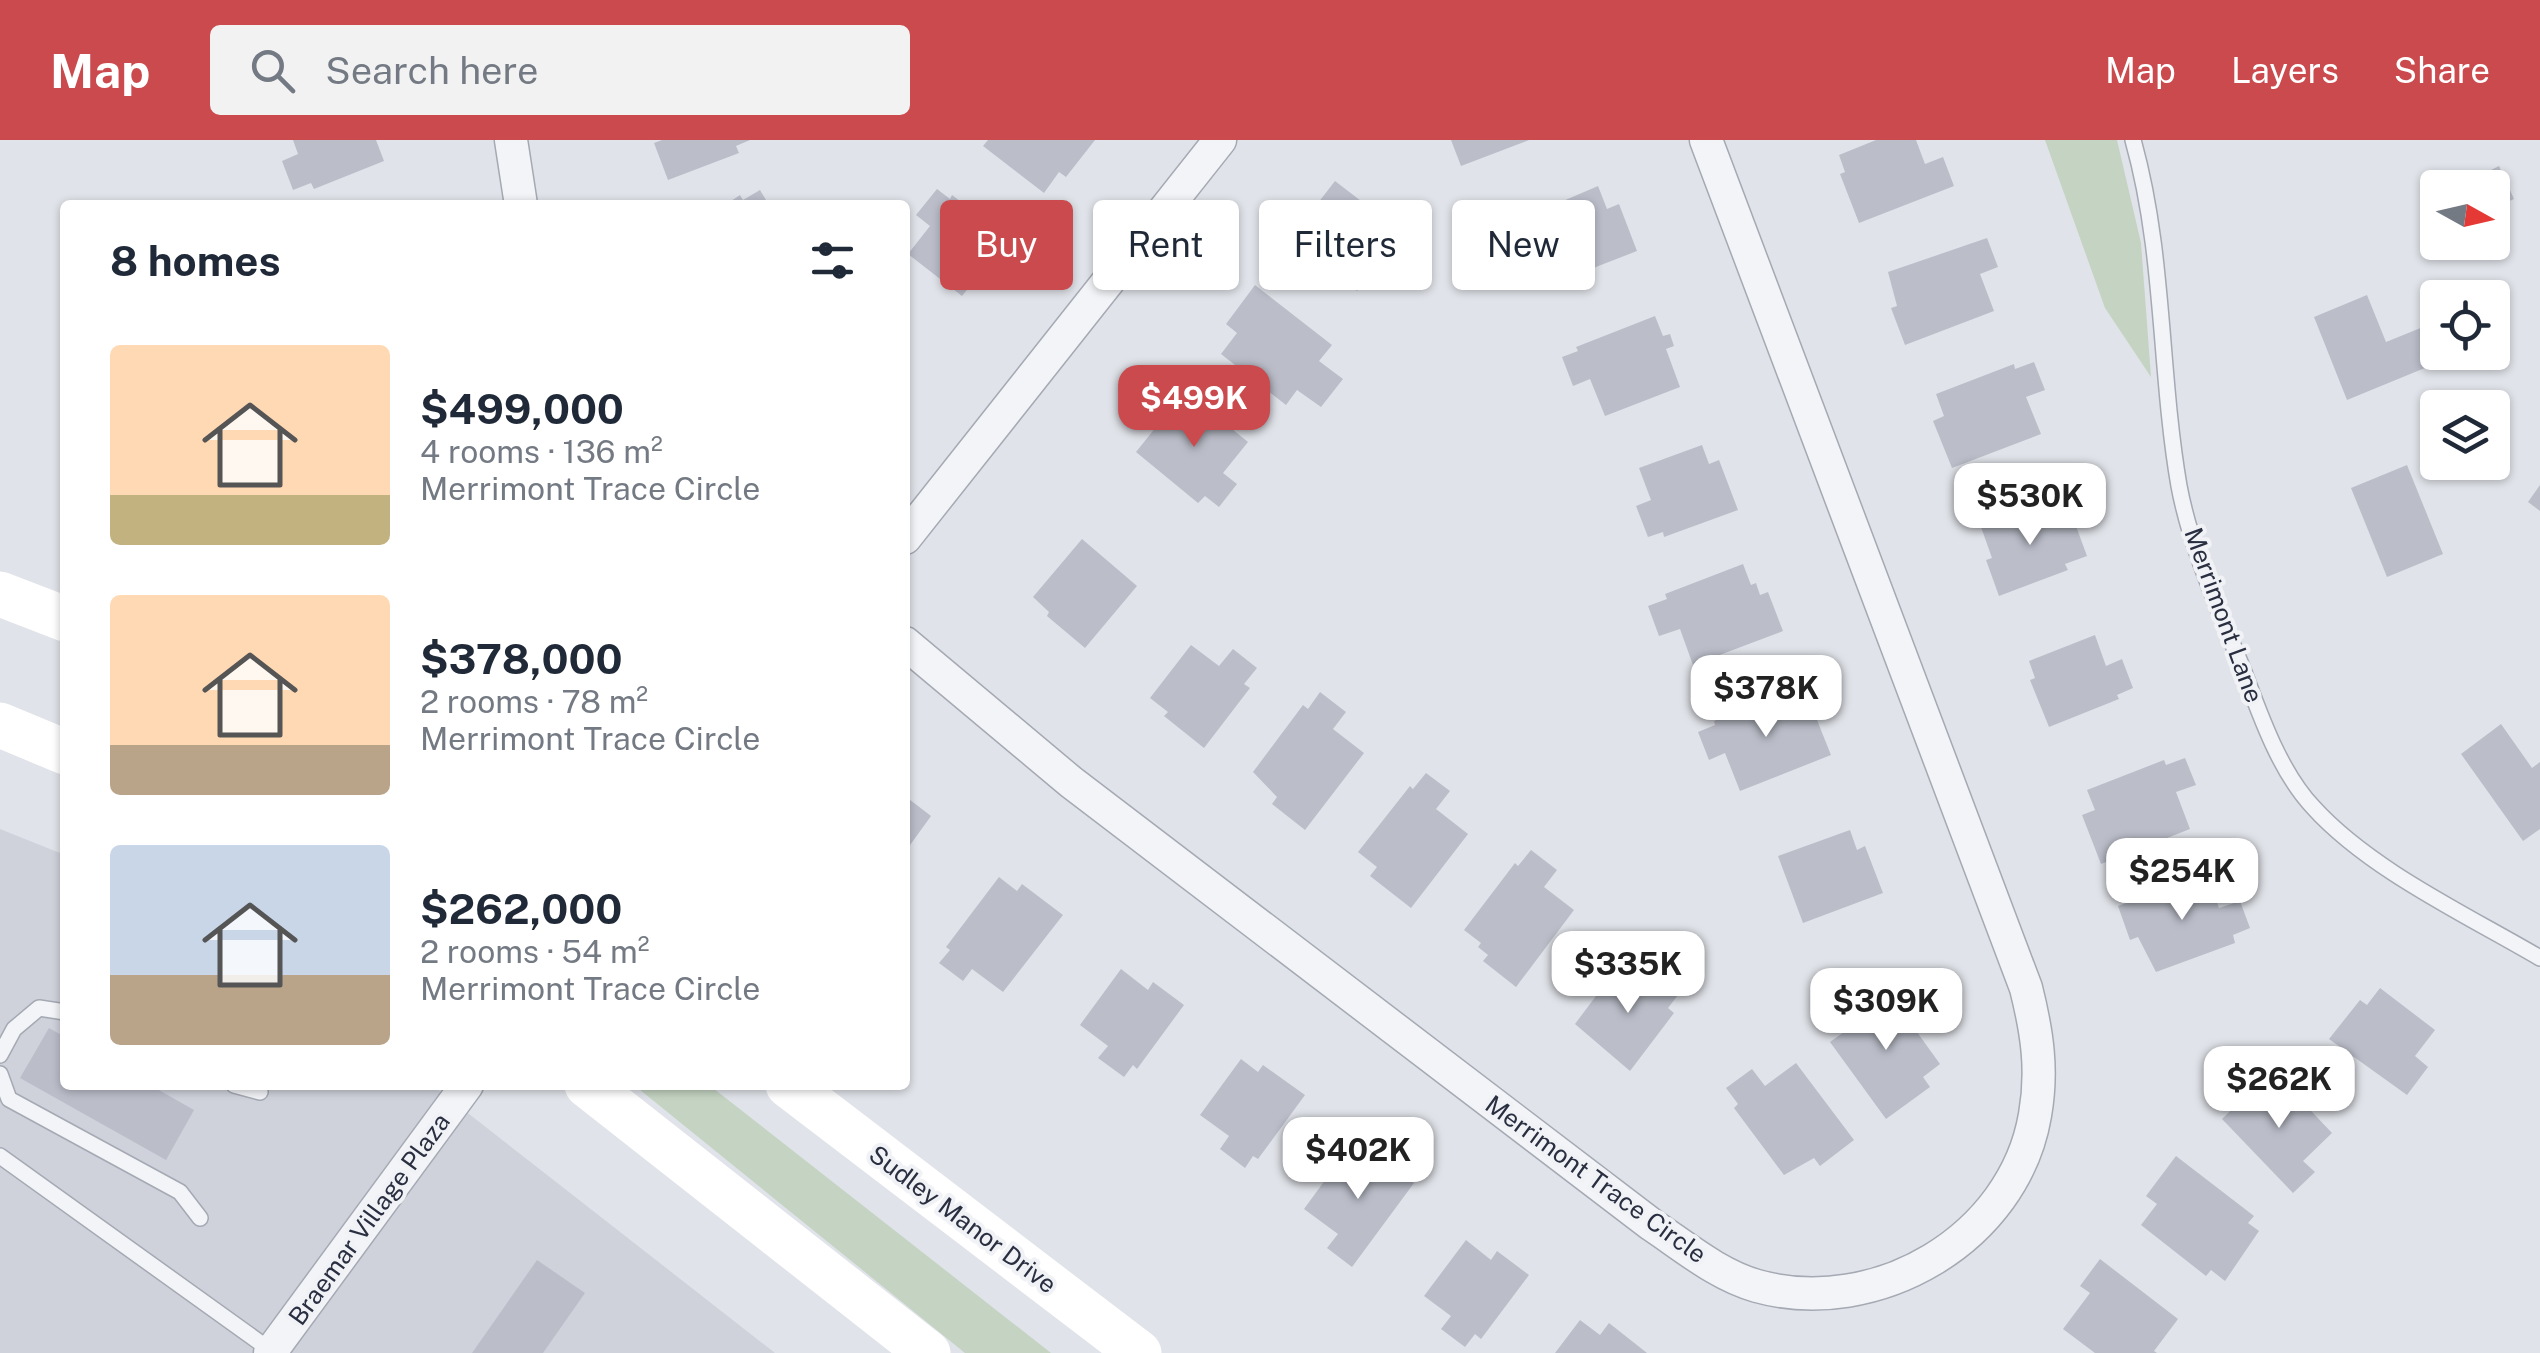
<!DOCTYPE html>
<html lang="en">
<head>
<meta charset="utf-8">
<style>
	:root { --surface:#fff; --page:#f2f2f3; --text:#1f2937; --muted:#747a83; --accent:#ca4a4e }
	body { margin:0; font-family:"Public Sans",sans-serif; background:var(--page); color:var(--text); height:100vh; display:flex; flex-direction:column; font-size:38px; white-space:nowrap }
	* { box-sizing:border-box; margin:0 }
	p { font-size:32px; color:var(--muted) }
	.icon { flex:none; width:55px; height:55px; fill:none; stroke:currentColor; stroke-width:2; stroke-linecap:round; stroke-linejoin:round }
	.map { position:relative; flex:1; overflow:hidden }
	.panel { position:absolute; left:60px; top:60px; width:850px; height:890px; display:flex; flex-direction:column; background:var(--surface); border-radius:10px; box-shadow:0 2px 8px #0004 }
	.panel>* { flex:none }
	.top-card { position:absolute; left:940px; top:60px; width:950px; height:90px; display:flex; gap:20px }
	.needle { width:65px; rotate:98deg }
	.tools { position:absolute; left:2420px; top:30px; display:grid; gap:20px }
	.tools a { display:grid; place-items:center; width:90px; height:90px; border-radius:10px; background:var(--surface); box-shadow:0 2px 8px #0004; font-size:50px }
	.price { position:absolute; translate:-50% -85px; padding:0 22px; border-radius:20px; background:#fff; color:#222; font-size:32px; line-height:65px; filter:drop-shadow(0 2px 5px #0008) }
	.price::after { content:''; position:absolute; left:50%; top:60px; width:30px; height:22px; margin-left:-15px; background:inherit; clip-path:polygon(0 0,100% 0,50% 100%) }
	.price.current { background:var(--accent); color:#fff }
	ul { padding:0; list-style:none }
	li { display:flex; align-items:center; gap:30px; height:250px; padding:0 50px }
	li span { display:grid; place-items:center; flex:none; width:280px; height:200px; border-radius:10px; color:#555 }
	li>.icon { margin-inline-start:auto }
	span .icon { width:120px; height:120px; fill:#fffc; stroke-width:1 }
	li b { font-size:42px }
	h2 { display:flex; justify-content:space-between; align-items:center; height:120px; padding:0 50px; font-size:42px }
	.pill { padding:0 35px; border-radius:10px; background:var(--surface); box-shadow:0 2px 8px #0004; font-size:35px; line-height:90px }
	.pill.current { background:var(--accent); color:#fff }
	header { display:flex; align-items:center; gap:60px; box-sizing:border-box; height:140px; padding:0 50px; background:var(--accent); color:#fff }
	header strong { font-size:48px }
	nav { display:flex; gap:55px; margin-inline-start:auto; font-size:35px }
	.search { width:700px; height:90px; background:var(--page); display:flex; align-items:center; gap:25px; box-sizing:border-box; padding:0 35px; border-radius:10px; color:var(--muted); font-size:38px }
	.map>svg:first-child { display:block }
</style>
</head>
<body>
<header>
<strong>Map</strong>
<div class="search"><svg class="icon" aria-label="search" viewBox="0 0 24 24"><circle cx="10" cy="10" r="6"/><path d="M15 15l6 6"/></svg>Search here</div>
<nav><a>Map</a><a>Layers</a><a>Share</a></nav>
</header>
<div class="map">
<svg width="2540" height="1213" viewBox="0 0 2540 1213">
	<rect width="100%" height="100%" fill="#e0e3e9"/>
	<!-- built -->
	<polygon fill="#cfd2db" points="0,689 65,715 65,945 432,945 775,1213 0,1213"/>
	<!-- green -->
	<g fill="#c4d3c2">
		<polygon points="2045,0 2117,0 2141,103 2151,237 2105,168"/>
		<polygon points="634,945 709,945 1051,1213 965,1213"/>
	</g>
	<!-- building -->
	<g fill="#bbbec9">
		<polygon points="293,0 376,0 384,21 314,49 311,43 293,50 282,21 298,14"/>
		<polygon points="662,0 750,0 736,6 739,13 668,40 654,3"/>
		<polygon points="988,0 1095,0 1066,37 1059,32 1044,53 983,6"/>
		<polygon points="1451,0 1529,0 1461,26"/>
		<polygon points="1876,0 1916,0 1925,24 1943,17 1954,46 1859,83 1840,34 1845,32 1839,15"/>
		<polygon points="2499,26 2514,59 2492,69 2492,48 2474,48 2481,44 2477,37"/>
		<polygon points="1335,41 1417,104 1398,130 1382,118 1357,151 1296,104 1311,86 1304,81"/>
		<polygon points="1598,46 1607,69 1619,64 1637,111 1547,146 1533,109 1517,115 1505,86"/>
		<polygon points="937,49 950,59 952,55 1013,102 983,140 978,136 962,156 908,114 930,86 916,75"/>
		<polygon points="760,50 769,65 725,65 740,55 743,60"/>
		<polygon points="1987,98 1998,127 1980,134 1994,171 1905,205 1891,168 1897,166 1888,132"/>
		<polygon points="1255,145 1332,205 1319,221 1343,239 1321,267 1297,250 1286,265 1221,214 1237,193 1226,184"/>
		<polygon points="2367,155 2386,202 2423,187 2437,223 2347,260 2314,177"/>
		<polygon points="1655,176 1663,196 1670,194 1674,206 1666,209 1680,247 1605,276 1590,239 1573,246 1562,217 1578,211 1576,207"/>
		<polygon points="2034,222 2045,250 2026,257 2041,294 1952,328 1933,281 1944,276 1936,254 2014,224 2015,229"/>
		<polygon points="1185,251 1248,302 1223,333 1237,344 1219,367 1205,356 1198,363 1136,312"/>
		<polygon points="1702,305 1709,324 1719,320 1738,370 1664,397 1663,392 1648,397 1636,366 1651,360 1639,328"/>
		<polygon points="2407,325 2443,414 2387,437 2351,348"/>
		<polygon points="2540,345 2540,371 2528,362"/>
		<polygon points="2045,362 2054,387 2070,381 2076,386 2087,416 2065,424 2068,430 1999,456 1986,420 1992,418 1981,387"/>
		<polygon points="1082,399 1137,446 1085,508 1047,476 1049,472 1033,457"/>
		<polygon points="1743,424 1751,445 1756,443 1760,455 1768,452 1783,491 1693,525 1680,489 1659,496 1648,466 1667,459 1665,454"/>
		<polygon points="2095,495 2106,526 2122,519 2133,548 2117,555 2119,559 2049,587 2030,540 2035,538 2029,521"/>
		<polygon points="1191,505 1219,526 1233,509 1257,528 1244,544 1250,548 1204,608 1164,576 1168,572 1150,558"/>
		<polygon points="1790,550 1798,570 1811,565 1831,615 1740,651 1725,613 1709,620 1698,592 1715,585 1714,581"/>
		<polygon points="1320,552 1346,572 1333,589 1364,613 1305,690 1272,664 1277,657 1253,632 1303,565 1308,569"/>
		<polygon points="2501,584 2532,628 2540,622 2540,689 2523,701 2461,614"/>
		<polygon points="2185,618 2196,645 2176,652 2190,689 2101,724 2082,675 2095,670 2087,650 2164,620 2166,625"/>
		<polygon points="1426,633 1450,651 1436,669 1468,694 1411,768 1370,736 1377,727 1358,712 1410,646 1413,649"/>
		<polygon points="905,656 931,676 905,712"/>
		<polygon points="1850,690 1857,710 1865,706 1883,753 1803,783 1778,716"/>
		<polygon points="1531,710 1557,730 1544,747 1574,770 1516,847 1483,821 1488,815 1478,807 1481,803 1464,790 1515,723 1518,726"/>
		<polygon points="2206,733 2219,768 2240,761 2250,788 2233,795 2235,803 2156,832 2138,797 2130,800 2118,766"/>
		<polygon points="999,737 1017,751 1022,744 1063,775 1003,852 972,829 963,841 939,823 950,810 946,807"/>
		<polygon points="1617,828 1645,850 1658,833 1681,851 1668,868 1674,873 1630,931 1575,884"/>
		<polygon points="1121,829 1148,850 1153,842 1184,865 1137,929 1133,925 1124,937 1098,918 1108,906 1080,885"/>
		<polygon points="1874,845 1885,860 1891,856 1940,924 1923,937 1930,947 1886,979 1830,902 1862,879 1850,862"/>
		<polygon points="2380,848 2435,890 2415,916 2428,927 2407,955 2329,899 2360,860 2367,865"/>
		<polygon points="49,888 65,897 65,945 150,945 194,970 166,1020 20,938"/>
		<polygon points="1241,919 1258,932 1263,925 1305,955 1258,1019 1253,1016 1245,1028 1220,1009 1229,996 1200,975"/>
		<polygon points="1796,923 1854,1000 1820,1026 1814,1018 1784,1035 1734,968 1738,964 1726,948 1752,929 1765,946"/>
		<polygon points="2278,936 2332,993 2303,1021 2315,1032 2293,1053 2222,979 2257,945 2263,952"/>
		<polygon points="1350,1006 1367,1019 1373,1012 1414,1043 1352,1127 1327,1108 1338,1094 1304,1069"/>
		<polygon points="2176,1016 2254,1076 2248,1083 2259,1091 2225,1141 2211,1130 2206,1136 2141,1085 2157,1064 2146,1056"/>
		<polygon points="1466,1100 1491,1120 1497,1111 1529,1135 1481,1199 1475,1194 1465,1207 1441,1189 1451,1176 1424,1156"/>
		<polygon points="2100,1119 2178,1179 2154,1211 2157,1213 2095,1213 2063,1189 2090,1153 2080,1146"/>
		<polygon points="537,1120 585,1153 543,1213 472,1213"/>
		<polygon points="1580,1180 1600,1195 1609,1183 1647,1213 1555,1213"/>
	</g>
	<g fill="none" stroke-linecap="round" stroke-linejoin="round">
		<defs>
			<g id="lane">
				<path d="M2133,0C2165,114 2159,230 2179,346C2191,410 2220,472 2244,532C2261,577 2280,632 2313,667C2370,730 2467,775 2540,818"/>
				<polyline points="0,915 14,889 39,868 65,872"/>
				<polyline points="0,934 9,959 180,1052 200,1078"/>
				<polyline points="234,945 260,952"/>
				<polyline points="0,1016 273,1212"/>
			</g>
			<g id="street">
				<polyline points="511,0 521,65"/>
				<polyline points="905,398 1220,0"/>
				<path d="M905,503L1071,642L1652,1085C1685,1107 1718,1135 1757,1146C1876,1179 2014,1099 2035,975C2043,930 2037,892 2026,848L1706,0"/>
				<polyline points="270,1213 467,945"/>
			</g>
		</defs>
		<!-- lane casing -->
		<use href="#lane" stroke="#a5a9b3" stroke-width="18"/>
		<!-- street casing -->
		<use href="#street" stroke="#a5a9b3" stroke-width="35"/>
		<!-- lane -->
		<use href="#lane" stroke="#f3f4f7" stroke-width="15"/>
		<!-- street -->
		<use href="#street" stroke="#f3f4f7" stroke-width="32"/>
		<!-- secondary -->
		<g stroke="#fff" stroke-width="45">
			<polyline points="0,454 65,479"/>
			<polyline points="0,585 65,612"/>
			<polyline points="587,945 928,1213"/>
			<polyline points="788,945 1139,1213"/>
		</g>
	</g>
	<g text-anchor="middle" stroke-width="8" stroke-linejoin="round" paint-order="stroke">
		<!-- street labels -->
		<g font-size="25" fill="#292f40" stroke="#f0f2f6">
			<text transform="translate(2224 475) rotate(70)" y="9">Merrimont Lane</text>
			<text transform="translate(1596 1039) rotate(36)" y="9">Merrimont Trace Circle</text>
			<text transform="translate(369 1079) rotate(-54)" y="9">Braemar Village Plaza</text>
			<text transform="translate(963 1079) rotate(37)" y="9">Sudley Manor Drive</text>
		</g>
	</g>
</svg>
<div class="tools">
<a><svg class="needle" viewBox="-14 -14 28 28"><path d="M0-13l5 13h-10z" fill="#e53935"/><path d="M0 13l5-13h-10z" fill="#747a83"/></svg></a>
<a><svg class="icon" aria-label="locate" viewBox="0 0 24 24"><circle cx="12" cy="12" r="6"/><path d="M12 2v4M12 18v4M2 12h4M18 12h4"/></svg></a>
<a><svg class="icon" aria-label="layers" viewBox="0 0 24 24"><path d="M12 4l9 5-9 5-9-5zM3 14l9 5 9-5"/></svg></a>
</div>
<b class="price current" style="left:1194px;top:310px">$499K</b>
<b class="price" style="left:2030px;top:408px">$530K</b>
<b class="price" style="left:1766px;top:600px">$378K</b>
<b class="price" style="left:2182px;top:783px">$254K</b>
<b class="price" style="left:1628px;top:876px">$335K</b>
<b class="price" style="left:1886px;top:913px">$309K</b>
<b class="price" style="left:2279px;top:991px">$262K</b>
<b class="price" style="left:1358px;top:1062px">$402K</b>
<div class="top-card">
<a class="pill current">Buy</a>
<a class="pill">Rent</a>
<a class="pill">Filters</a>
<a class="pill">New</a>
</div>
<section class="panel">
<h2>8 homes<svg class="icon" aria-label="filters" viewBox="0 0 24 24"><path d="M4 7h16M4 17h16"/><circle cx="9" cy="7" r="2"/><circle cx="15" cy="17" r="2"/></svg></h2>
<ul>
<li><span style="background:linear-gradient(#ffd9b3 75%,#c2b280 0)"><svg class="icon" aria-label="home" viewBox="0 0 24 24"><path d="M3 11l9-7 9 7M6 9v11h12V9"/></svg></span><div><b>$499,000</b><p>4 rooms · 136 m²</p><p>Merrimont Trace Circle</p></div></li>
<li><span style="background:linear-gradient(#ffd9b3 75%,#b9a48a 0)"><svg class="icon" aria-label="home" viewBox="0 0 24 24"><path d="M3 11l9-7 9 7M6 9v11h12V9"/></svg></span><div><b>$378,000</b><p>2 rooms · 78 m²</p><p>Merrimont Trace Circle</p></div></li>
<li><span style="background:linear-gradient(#c9d6e8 65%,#b9a48a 0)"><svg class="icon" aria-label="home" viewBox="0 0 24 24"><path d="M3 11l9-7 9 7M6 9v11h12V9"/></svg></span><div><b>$262,000</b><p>2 rooms · 54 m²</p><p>Merrimont Trace Circle</p></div></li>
</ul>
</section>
</div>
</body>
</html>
